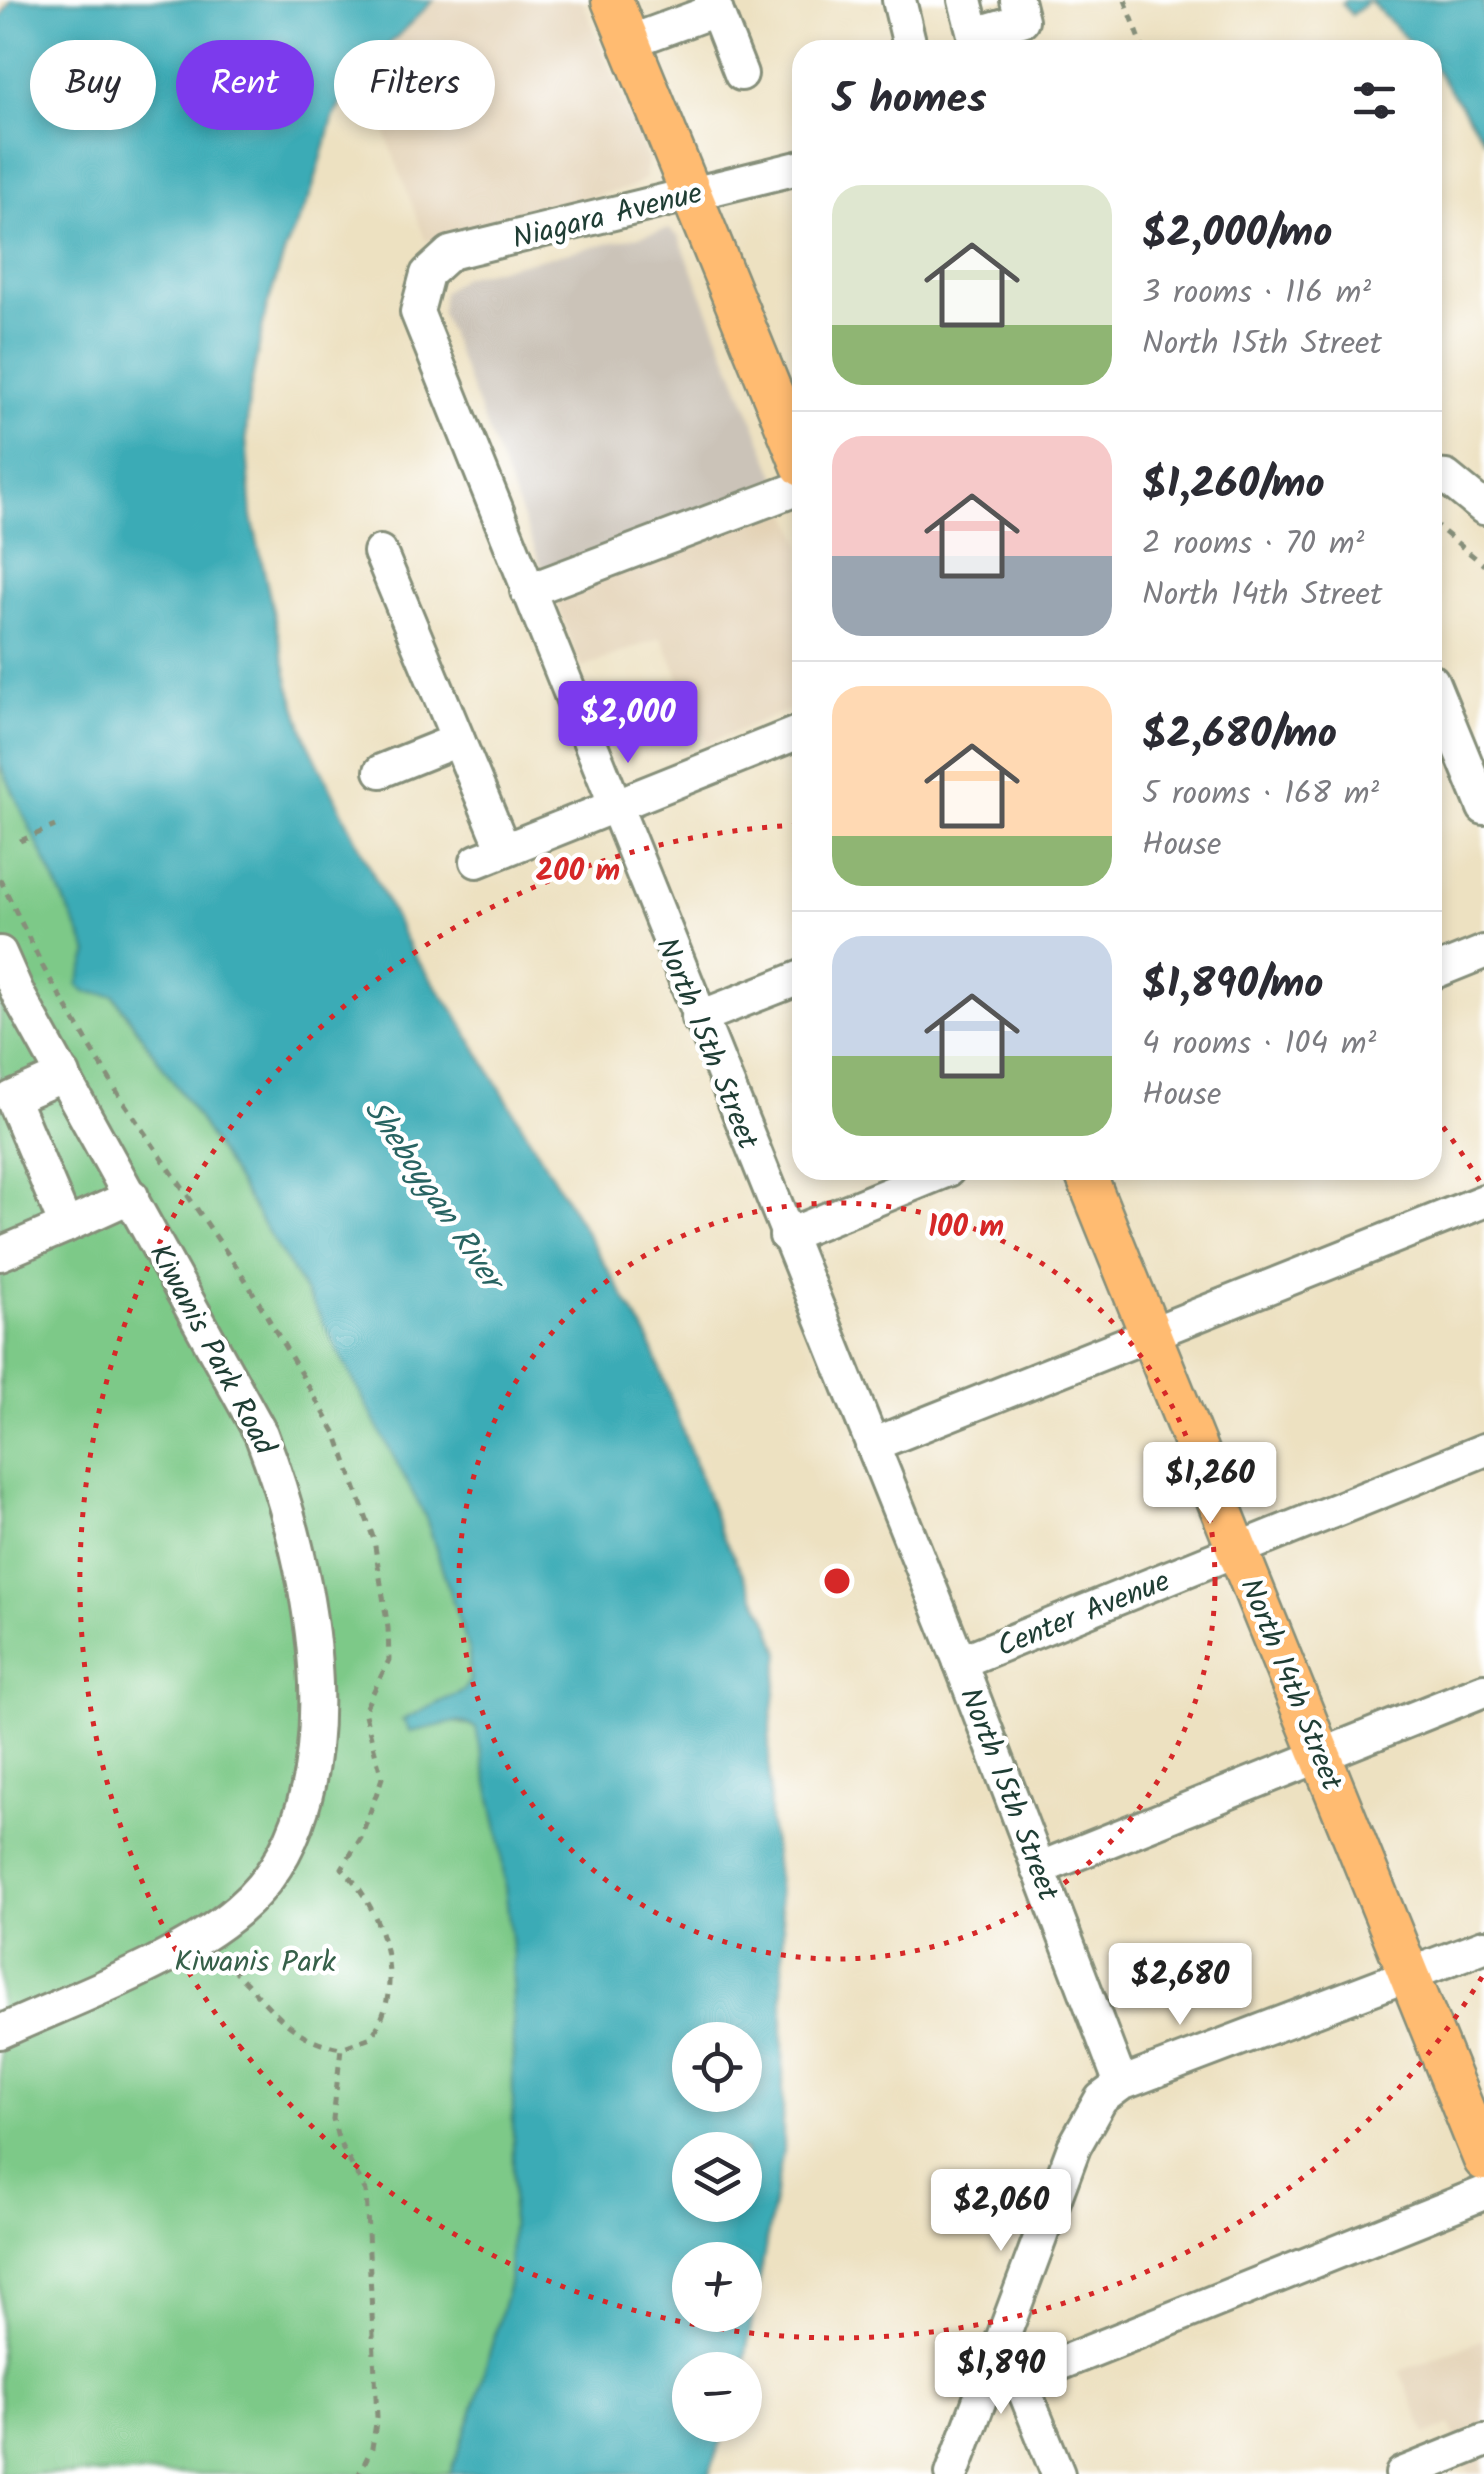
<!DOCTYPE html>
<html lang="en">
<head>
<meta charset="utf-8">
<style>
	:root { --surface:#fff; --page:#f7f7f7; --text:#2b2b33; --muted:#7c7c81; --line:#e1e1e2; --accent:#7c3aed }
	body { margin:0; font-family:Kalam,sans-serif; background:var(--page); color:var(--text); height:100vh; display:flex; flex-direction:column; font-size:38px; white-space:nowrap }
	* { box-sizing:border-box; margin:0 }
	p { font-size:32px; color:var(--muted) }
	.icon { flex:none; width:55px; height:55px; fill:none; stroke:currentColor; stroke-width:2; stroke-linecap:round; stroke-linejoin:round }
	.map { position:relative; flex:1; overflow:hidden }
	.side { position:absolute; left:792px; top:40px; width:650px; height:1140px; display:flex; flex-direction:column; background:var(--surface); border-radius:30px; box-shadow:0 5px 15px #0003 }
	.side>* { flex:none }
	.banner { position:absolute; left:30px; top:40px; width:612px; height:90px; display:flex; gap:20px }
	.fabs { position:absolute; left:672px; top:2022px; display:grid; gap:20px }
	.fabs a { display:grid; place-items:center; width:90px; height:90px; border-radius:50%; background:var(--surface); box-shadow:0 5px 15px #0003; font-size:50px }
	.price { position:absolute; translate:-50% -85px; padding:0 22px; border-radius:10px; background:#fff; color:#222; font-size:32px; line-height:65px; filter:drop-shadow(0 2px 5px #0008) }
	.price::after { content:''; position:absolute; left:50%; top:60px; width:30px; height:22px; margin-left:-15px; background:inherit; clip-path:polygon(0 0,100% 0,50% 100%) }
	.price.current { background:var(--accent); color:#fff }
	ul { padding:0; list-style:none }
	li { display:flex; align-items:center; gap:30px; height:250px; padding:0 40px }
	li+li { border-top:2px solid var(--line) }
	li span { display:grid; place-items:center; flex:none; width:280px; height:200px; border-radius:30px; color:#555 }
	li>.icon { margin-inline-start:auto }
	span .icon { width:120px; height:120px; fill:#fffc; stroke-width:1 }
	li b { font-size:42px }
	h2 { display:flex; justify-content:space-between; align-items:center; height:120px; padding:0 40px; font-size:42px }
	.tag { padding:0 35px; border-radius:45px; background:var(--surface); box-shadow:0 5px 15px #0003; font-size:35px; line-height:90px }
	.tag.current { background:var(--accent); color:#fff }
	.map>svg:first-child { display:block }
</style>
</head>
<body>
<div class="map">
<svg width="1484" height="2474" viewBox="0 0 1484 2474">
	<rect width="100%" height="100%" fill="#fff"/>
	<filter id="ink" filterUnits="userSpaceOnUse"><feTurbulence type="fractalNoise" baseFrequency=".01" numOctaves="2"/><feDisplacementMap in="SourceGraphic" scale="20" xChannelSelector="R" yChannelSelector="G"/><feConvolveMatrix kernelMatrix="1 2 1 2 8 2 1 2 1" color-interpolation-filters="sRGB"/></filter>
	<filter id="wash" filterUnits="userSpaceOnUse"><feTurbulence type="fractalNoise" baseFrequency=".0048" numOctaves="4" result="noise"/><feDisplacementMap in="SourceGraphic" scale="40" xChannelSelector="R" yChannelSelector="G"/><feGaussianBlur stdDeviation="2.25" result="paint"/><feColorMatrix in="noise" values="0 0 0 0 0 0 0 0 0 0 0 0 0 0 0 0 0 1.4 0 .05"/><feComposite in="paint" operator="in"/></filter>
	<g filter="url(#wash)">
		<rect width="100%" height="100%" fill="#ede1c1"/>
		<!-- built -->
		<g fill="#e3d2b5">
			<polygon points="434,0 582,0 648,161 645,179 632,187 455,230 426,242 362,71"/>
			<polygon points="784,496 802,544 802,705 707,743 662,637 582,668 552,592"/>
			<polygon points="1484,2339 1484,2474 1469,2474 1450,2425 1426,2435 1400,2371"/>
		</g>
		<!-- industrial -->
		<polygon fill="#cbc3b8" points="669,229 679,237 778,481 545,575 441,313 443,292 462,277"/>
		<!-- green -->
		<path fill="#7dc988" stroke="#4e835e" stroke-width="2.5" d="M0,764L89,953L79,985L85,992L113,995L192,1109L317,1311L426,1518L469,1651L470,1681L463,1691L403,1720C427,1723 454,1718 476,1728L499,1834L513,1956V2182L509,2284L472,2415L450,2474H0Z"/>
		<!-- water -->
		<g fill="#3aabb6" stroke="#2c7475" stroke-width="2.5" fill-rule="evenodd">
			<path d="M11,0H434L353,80L333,119L311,194L286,248L266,310L249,396L246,436L252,517L290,687L307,740L411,951L456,1014L648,1337L720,1531L770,1624L780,1653L769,1742L770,1821L783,1925V2151L743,2370H690V2425H728L709,2474H450L472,2415L509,2284L513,2182V1956L499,1834L476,1728L460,1721L410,1732L403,1720L463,1691L470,1681L469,1651L426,1518L317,1311L192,1109L114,995L85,992L78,985L89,953L0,764V19ZM690,2040H745V2095H690ZM690,2150H745V2205H690ZM690,2260H745V2315H690Z"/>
			<polygon points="1346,0 1484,0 1484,139 1433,66 1432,50 1417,50 1369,0 1352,15 1342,4"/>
		</g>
	</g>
	<g filter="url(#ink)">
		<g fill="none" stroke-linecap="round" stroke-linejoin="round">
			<defs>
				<g id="minor">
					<polyline points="899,0 911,50"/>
					<polyline points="965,0 978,50"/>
					<polyline points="716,10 741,74"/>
					<polyline points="974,34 1022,20 1017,0"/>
					<polyline points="629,42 716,10 711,0"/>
					<polyline points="802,167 450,253 427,274 417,312 960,1662 1121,2084"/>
					<polyline points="1432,476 1446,477 1484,508"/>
					<polyline points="380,552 504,850"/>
					<polyline points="527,591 802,487"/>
					<polyline points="1432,681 1484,808"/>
					<polyline points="381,771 458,740"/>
					<polyline points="477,861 802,731"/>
					<path d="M0,953L19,996L261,1434C312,1566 364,1803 238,1910C179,1961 72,1999 0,2032"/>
					<polyline points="1432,973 1484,952"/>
					<polyline points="698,1018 802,977"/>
					<polyline points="64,1075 12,1098 66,1226 132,1196"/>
					<polyline points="786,1236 948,1170"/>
					<polyline points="0,1254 66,1226"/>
					<polyline points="872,1445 1484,1201"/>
					<polyline points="960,1662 1484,1450"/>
					<polyline points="1038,1869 1484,1690"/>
					<polyline points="1012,2360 1058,2474"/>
					<polyline points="1019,2380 1484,2193"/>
					<polyline points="952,2474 1074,2147 1101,2099 1121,2084 1484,1946"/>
					<polyline points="1402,2474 1484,2441"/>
				</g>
				<g id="major">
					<polyline points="612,0 802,466"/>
					<polyline points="1084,1170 1484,2160"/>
				</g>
			</defs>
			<!-- minor casing -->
			<use href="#minor" stroke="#868f7a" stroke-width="38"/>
			<!-- major casing -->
			<use href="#major" stroke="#868f7a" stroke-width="45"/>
			<!-- path -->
			<g stroke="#868f7a" stroke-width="5" stroke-dasharray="8 8" stroke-linecap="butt">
				<polyline points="1125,0 1144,50"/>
				<polyline points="1432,522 1484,565"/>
				<polyline points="20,841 55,826"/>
				<path d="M0,879L44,969L122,1100L245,1279L337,1435L374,1540L388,1628L389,1660L364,1711L382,1778L361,1838L342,1868C383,1909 408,1987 371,2037L341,2048L333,2119L339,2142L366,2191L377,2417L372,2448L359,2474"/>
				<path d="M219,1957C263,1993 281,2038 341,2048"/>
			</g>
			<!-- minor -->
			<use href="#minor" stroke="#fff" stroke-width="32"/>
			<!-- major -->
			<use href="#major" stroke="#ffbb71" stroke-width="40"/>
		</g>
	</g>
	<!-- distance rings -->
	<g fill="none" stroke="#d62828" stroke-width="5" stroke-dasharray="5 10">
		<circle cx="837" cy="1581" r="378"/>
		<path d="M1482 1977A757 757 0 1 1 797 825M1434 1115A757 757 0 0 1 1482 1185"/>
	</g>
	<g text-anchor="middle" stroke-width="9" stroke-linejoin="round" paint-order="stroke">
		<!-- street labels -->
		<g font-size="30" fill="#1f3d34" stroke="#fff">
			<text transform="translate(607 215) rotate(-14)" y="10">Niagara Avenue</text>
			<text transform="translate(708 1043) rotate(68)" y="10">North 15th Street</text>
			<text transform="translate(213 1349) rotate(62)" y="10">Kiwanis Park Road</text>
			<text transform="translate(1083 1613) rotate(-22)" y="10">Center Avenue</text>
			<text transform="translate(1292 1684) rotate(68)" y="10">North 14th Street</text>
			<text transform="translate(1010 1794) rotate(69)" y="10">North 15th Street</text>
		</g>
		<!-- park labels -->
		<g font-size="30" fill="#366049" stroke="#fff">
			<text x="255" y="1971">Kiwanis Park</text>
		</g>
		<!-- water labels -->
		<g font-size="32" font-style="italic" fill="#286462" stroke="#fff">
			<text transform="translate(434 1193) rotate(56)" y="11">Sheboygan River</text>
		</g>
	</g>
	<circle cx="837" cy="1581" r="15" fill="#d62828" stroke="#fff" stroke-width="5"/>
	<g font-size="30" text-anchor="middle" font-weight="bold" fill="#d62828" stroke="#fff" stroke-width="9" stroke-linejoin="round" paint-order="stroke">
		<text x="578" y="880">200 m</text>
		<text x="966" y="1236">100 m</text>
	</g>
</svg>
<div class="fabs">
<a><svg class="icon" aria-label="locate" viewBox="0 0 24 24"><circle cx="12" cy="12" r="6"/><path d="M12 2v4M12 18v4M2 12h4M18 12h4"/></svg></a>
<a><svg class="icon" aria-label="layers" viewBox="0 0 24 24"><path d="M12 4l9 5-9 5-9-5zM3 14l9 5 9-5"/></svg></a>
<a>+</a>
<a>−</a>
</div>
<b class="price current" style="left:628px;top:766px">$2,000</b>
<b class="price" style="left:1210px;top:1527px">$1,260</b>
<b class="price" style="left:1180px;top:2028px">$2,680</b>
<b class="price" style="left:1001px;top:2254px">$2,060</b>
<b class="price" style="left:1001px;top:2417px">$1,890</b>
<div class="banner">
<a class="tag">Buy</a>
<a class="tag current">Rent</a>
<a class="tag">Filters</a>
</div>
<section class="side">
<h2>5 homes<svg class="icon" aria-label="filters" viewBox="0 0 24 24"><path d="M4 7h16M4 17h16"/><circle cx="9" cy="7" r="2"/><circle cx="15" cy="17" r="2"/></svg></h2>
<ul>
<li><span style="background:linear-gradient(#dfe7d0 70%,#8fb573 0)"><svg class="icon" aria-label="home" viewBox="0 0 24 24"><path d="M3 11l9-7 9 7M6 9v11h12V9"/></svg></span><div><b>$2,000/mo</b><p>3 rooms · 116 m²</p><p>North 15th Street</p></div></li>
<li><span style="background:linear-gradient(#f6c9c9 60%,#9aa5b1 0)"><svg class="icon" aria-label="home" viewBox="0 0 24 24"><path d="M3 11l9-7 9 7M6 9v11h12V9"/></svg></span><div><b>$1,260/mo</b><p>2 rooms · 70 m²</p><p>North 14th Street</p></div></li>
<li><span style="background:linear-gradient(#ffd9b3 75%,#8fb573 0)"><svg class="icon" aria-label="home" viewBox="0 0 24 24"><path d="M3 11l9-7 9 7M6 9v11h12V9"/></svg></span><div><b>$2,680/mo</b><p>5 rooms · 168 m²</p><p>House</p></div></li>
<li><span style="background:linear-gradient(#c9d6e8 60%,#8fb573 0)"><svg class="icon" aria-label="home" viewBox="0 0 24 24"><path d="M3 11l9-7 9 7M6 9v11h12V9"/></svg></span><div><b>$1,890/mo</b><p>4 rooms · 104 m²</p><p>House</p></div></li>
</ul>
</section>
</div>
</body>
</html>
